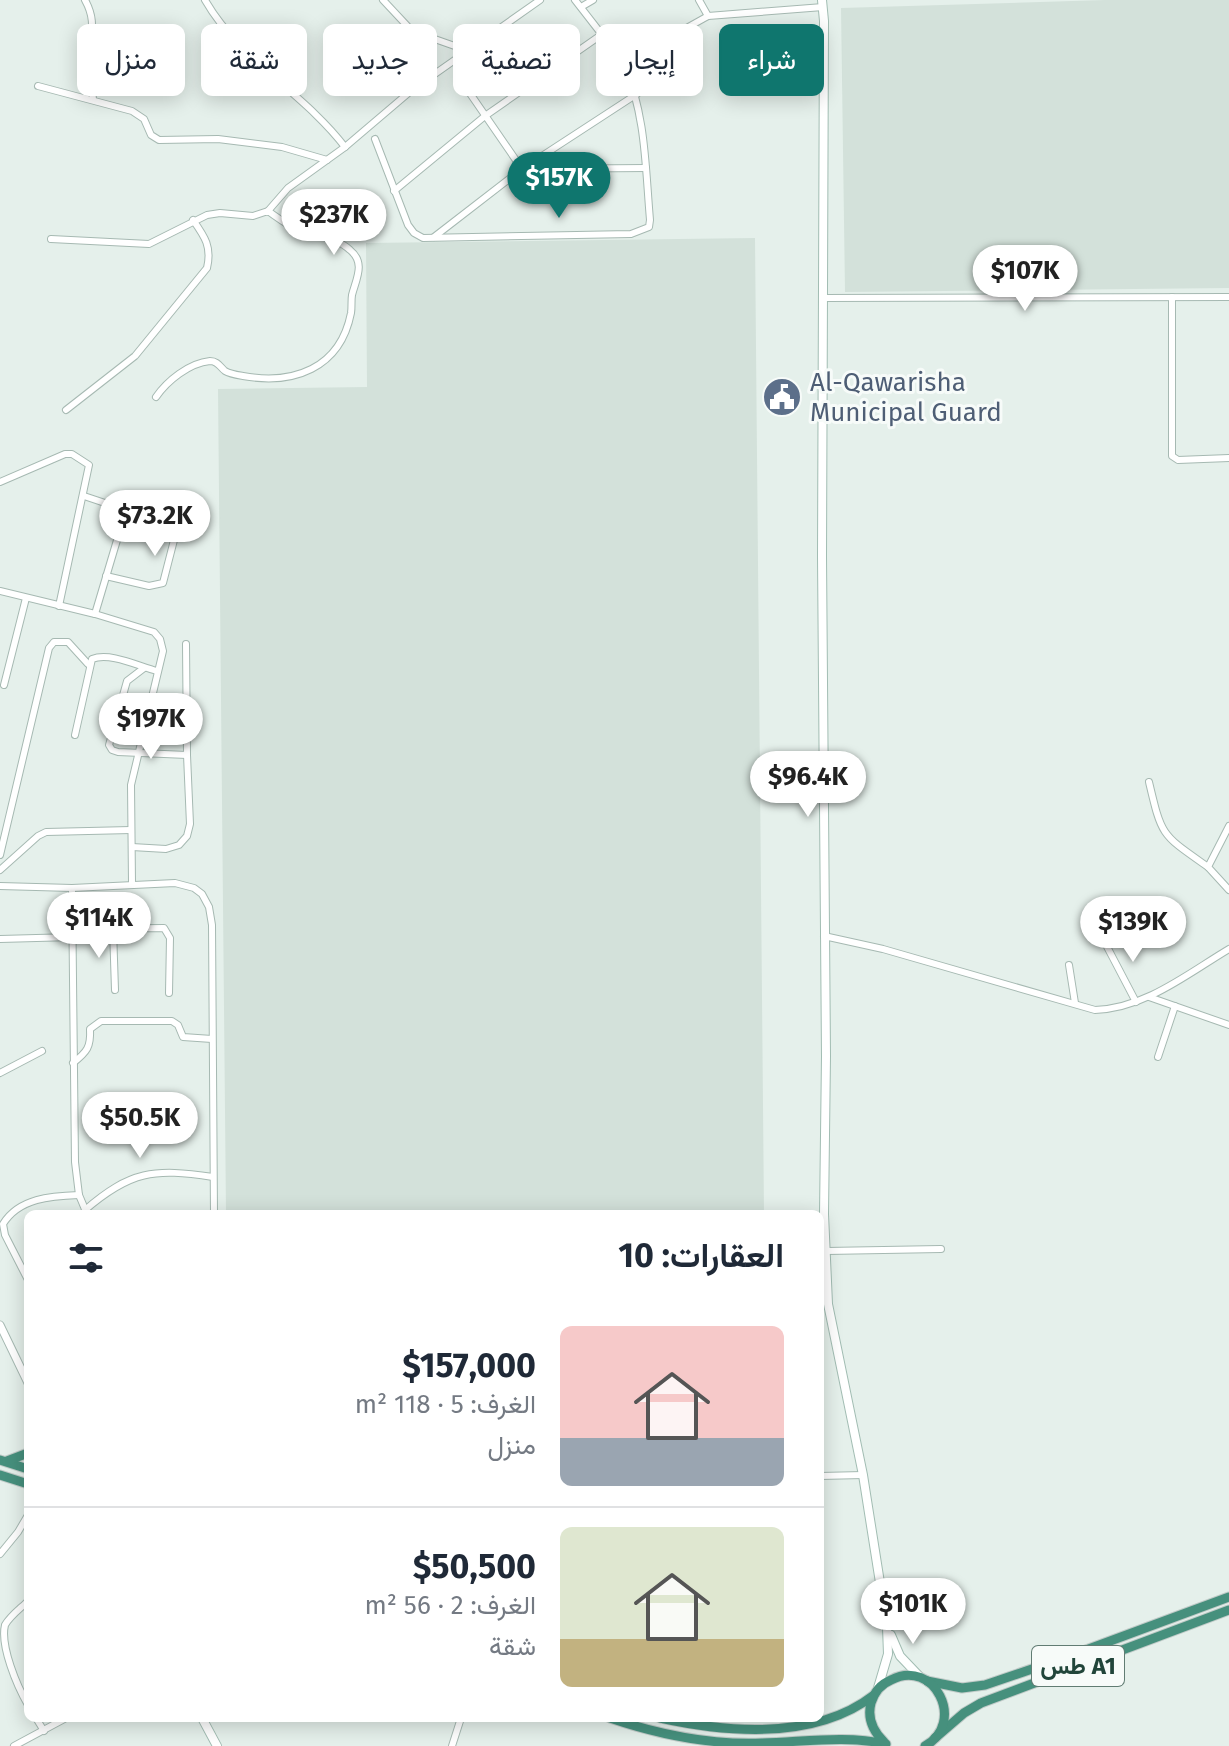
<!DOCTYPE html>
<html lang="ar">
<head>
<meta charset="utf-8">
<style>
	:root { --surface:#fff; --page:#f2f2f3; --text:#1f2937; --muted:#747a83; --line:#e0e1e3; --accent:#0f766e }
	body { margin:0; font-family:"Fira Sans",Vazirmatn,sans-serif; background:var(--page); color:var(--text); direction:rtl; height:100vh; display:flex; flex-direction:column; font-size:30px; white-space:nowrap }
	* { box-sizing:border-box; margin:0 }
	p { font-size:26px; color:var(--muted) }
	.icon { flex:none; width:44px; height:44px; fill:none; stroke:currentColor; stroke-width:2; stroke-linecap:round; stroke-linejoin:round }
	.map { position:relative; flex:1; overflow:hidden; direction:ltr }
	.side { position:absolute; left:24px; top:1210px; width:800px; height:512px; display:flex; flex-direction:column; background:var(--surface); border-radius:12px; box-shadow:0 4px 20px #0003; direction:rtl }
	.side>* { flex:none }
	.hud { position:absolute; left:24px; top:24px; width:800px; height:72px; direction:rtl; display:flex; gap:16px }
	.price { position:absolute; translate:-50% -68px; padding:0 18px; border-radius:28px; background:#fff; color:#222; font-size:26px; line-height:52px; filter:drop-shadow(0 2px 4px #0008) }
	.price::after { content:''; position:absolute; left:50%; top:48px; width:24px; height:18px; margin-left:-12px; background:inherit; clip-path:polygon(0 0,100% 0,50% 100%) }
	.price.active { background:var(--accent); color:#fff }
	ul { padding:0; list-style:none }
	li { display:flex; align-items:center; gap:24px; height:200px; padding:0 40px }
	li+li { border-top:2px solid var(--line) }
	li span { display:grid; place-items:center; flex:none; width:224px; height:160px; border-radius:12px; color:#555 }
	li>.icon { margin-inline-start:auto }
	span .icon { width:96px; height:96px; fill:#fffc; stroke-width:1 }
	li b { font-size:34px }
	h2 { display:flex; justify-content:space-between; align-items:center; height:96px; padding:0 40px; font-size:34px }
	.chip { padding:0 28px; border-radius:12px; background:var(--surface); box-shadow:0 4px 20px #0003; font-size:28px; line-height:72px }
	.chip.active { background:var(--accent); color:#fff }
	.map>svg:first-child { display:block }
</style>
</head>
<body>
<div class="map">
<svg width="1229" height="1746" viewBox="0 0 1229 1746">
	<rect width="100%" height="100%" fill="#e5f0eb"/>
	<!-- built -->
	<g fill="#d3e1da">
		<polygon points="1105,0 1229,0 1229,288 845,292 841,8"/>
		<polygon points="755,238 764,1214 226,1214 218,389 367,387 366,243"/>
	</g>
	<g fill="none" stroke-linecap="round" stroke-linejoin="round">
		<defs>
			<g id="minor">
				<path d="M85,0C95,18 92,29 90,49C88,65 92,84 93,100"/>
				<path d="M205,0C240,61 303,92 345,147"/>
				<polyline points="383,0 412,31 466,50"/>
				<polyline points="575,0 624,63 708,16 823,7"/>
				<polyline points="699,0 708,16"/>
				<polyline points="581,7 593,0"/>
				<polyline points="458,76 522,169 646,168"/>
				<polyline points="38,86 132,111 144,119 151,135 159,140 218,139 282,147 327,160"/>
				<path d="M375,139L408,225L414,233L423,238L631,234L649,227L650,220C645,162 646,118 624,63"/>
				<polyline points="394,191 485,116 601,35"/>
				<polyline points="268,211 288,188 345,147 412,90 540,0"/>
				<polyline points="434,237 522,169 637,94"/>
				<path d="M51,239L149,244L207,215L220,213L253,216L268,211C278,218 288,226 299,230C317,236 336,237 350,250C366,263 356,279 352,295C351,301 352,307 351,313C340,369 293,385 243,376C237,375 230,374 225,371C220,367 218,361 210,361C189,363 167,381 156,397"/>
				<polyline points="1172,297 1172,456 1178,460 1229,458"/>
				<polyline points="822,298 1229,297"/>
				<path d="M66,410L135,356L207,268C212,247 205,237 193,220"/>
				<polyline points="0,482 65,454 72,454 89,465 59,606"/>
				<polyline points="84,496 126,510 151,524 176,532"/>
				<polyline points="106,576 149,586 163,583 183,505"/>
				<polyline points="0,591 95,614 154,632 160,639 163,651 131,785 132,883"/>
				<polyline points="95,614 126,510"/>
				<polyline points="144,668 127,681 109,745 112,750 118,752 187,755"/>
				<polyline points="4,685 26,598"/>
				<path d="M75,735L92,659C110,652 138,666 157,671"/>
				<path d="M1149,782C1162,837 1161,834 1208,867"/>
				<polyline points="1229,826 1208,867 1229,890"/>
				<polyline points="132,847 166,849 179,845 187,836 190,824 187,755 186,644"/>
				<polyline points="0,855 49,648 54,642 68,642 88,664"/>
				<polyline points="0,870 38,836 46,832 131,830"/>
				<polyline points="0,886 72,888 175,883 194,888 202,894 209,907 212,925 214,1214"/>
				<polyline points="72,888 75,1162 79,1195 87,1214"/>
				<polyline points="73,929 164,928 170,938 169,993"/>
				<polyline points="113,929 115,990"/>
				<path d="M824,936L883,949L1095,1010C1146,1008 1187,974 1229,949"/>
				<polyline points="0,939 73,937"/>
				<polyline points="1103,939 1136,1002"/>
				<polyline points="1069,965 1075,1003"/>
				<polyline points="1149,997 1229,1025"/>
				<polyline points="1158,1057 1175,1006"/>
				<path d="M73,1063C87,1052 91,1047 90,1029L101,1021H172L178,1025L183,1037L212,1039"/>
				<polyline points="0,1073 42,1051"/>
				<path d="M85,1210C130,1171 154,1168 213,1177"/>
				<polyline points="826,1251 941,1249"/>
				<path d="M28,1280L5,1235L3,1224C19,1198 51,1196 79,1195"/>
				<polyline points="820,1476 863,1475"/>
				<polyline points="0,1554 18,1532 28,1515"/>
				<path d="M28,1601C21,1608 10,1616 5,1625C0,1646 17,1686 28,1705"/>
				<polyline points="36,1718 44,1731"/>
				<polyline points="14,1746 66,1718"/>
				<polyline points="452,1746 461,1718"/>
			</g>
			<polyline id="tertiary" points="0,1325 28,1383"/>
			<g id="secondary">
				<polyline points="822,0 824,21 822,557 826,1056 824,1214 828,1304 863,1475 887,1627 888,1654 878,1688"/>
				<polyline points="891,1635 900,1656 920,1677"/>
				<polyline points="202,1718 217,1746"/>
			</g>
			<g id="trunk">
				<polyline points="0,1460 28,1469"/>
				<polyline points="7,1461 28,1453"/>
				<polyline points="0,1475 28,1484"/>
				<polyline points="927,1681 962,1688 985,1685 1067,1657 1229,1597"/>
				<path d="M610,1718C657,1734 712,1745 762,1743C804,1742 845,1735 886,1744"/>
				<path d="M660,1718C729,1733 816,1740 874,1695"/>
				<polyline points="935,1738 964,1713 981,1703 1229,1610"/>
				<path d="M884,1742C873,1731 867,1718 871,1703C874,1693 881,1684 891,1680C934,1657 967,1723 925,1746"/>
			</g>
		</defs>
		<!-- minor casing -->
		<use href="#minor" stroke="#a6b9b2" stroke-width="8"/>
		<!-- tertiary casing -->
		<use href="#tertiary" stroke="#a6b9b2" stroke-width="9"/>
		<!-- secondary casing -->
		<use href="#secondary" stroke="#a2bdb3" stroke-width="10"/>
		<!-- trunk casing -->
		<use href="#trunk" stroke="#c1cbc8" stroke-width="11"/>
		<!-- minor -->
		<use href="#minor" stroke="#fff" stroke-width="6"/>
		<!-- tertiary -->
		<use href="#tertiary" stroke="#fff" stroke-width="7"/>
		<!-- secondary -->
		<use href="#secondary" stroke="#fff" stroke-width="8"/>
		<!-- trunk -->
		<use href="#trunk" stroke="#46907d" stroke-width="9"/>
	</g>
	<!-- icons -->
	<defs>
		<symbol id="civic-disc" viewBox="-11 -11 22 22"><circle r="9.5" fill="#5c6f8a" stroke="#f7fbf9"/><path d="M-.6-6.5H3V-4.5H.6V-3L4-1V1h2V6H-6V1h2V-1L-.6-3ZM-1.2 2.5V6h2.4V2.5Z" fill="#fff"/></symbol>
	</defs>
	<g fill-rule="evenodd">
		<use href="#civic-disc" x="760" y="375" width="44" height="44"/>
	</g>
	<g text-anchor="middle" stroke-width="6" stroke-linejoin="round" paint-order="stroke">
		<!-- shield labels -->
		<rect fill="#f7fbf9" stroke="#617c73" stroke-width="2" x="1032" y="1646" width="92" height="40" rx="6"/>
		<g font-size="24" font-weight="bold" fill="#21453a">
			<text x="1078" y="1674">طس A1</text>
		</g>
		<!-- service labels -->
		<g font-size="26" fill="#4e5e75" stroke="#f7fbf9" text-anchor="start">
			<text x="810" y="391">Al-Qawarisha<tspan x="810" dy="30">Municipal Guard</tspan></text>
		</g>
	</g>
</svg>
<b class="price active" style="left:559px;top:220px">$157K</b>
<b class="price" style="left:334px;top:257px">$237K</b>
<b class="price" style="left:1025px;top:313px">$107K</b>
<b class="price" style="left:155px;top:558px">$73.2K</b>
<b class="price" style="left:151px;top:761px">$197K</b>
<b class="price" style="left:808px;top:819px">$96.4K</b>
<b class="price" style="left:99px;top:960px">$114K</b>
<b class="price" style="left:1133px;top:964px">$139K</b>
<b class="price" style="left:140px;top:1160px">$50.5K</b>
<b class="price" style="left:913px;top:1646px">$101K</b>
<div class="hud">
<a class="chip active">شراء</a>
<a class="chip">إيجار</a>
<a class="chip">تصفية</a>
<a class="chip">جديد</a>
<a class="chip">شقة</a>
<a class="chip">منزل</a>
</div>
<section class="side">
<h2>العقارات: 10<svg class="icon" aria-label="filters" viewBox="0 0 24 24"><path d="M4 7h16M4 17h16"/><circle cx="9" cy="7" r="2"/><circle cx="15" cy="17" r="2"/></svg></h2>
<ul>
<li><span style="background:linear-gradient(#f6c9c9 70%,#9aa5b1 0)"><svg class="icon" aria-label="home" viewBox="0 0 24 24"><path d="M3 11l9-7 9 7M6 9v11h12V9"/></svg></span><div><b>$157,000</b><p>الغرف: 5 · 118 m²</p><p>منزل</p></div></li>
<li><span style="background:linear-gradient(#dfe7d0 70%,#c2b280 0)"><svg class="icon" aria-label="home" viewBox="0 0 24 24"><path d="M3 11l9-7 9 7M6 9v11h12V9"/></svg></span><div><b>$50,500</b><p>الغرف: 2 · 56 m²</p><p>شقة</p></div></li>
</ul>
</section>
</div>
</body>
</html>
